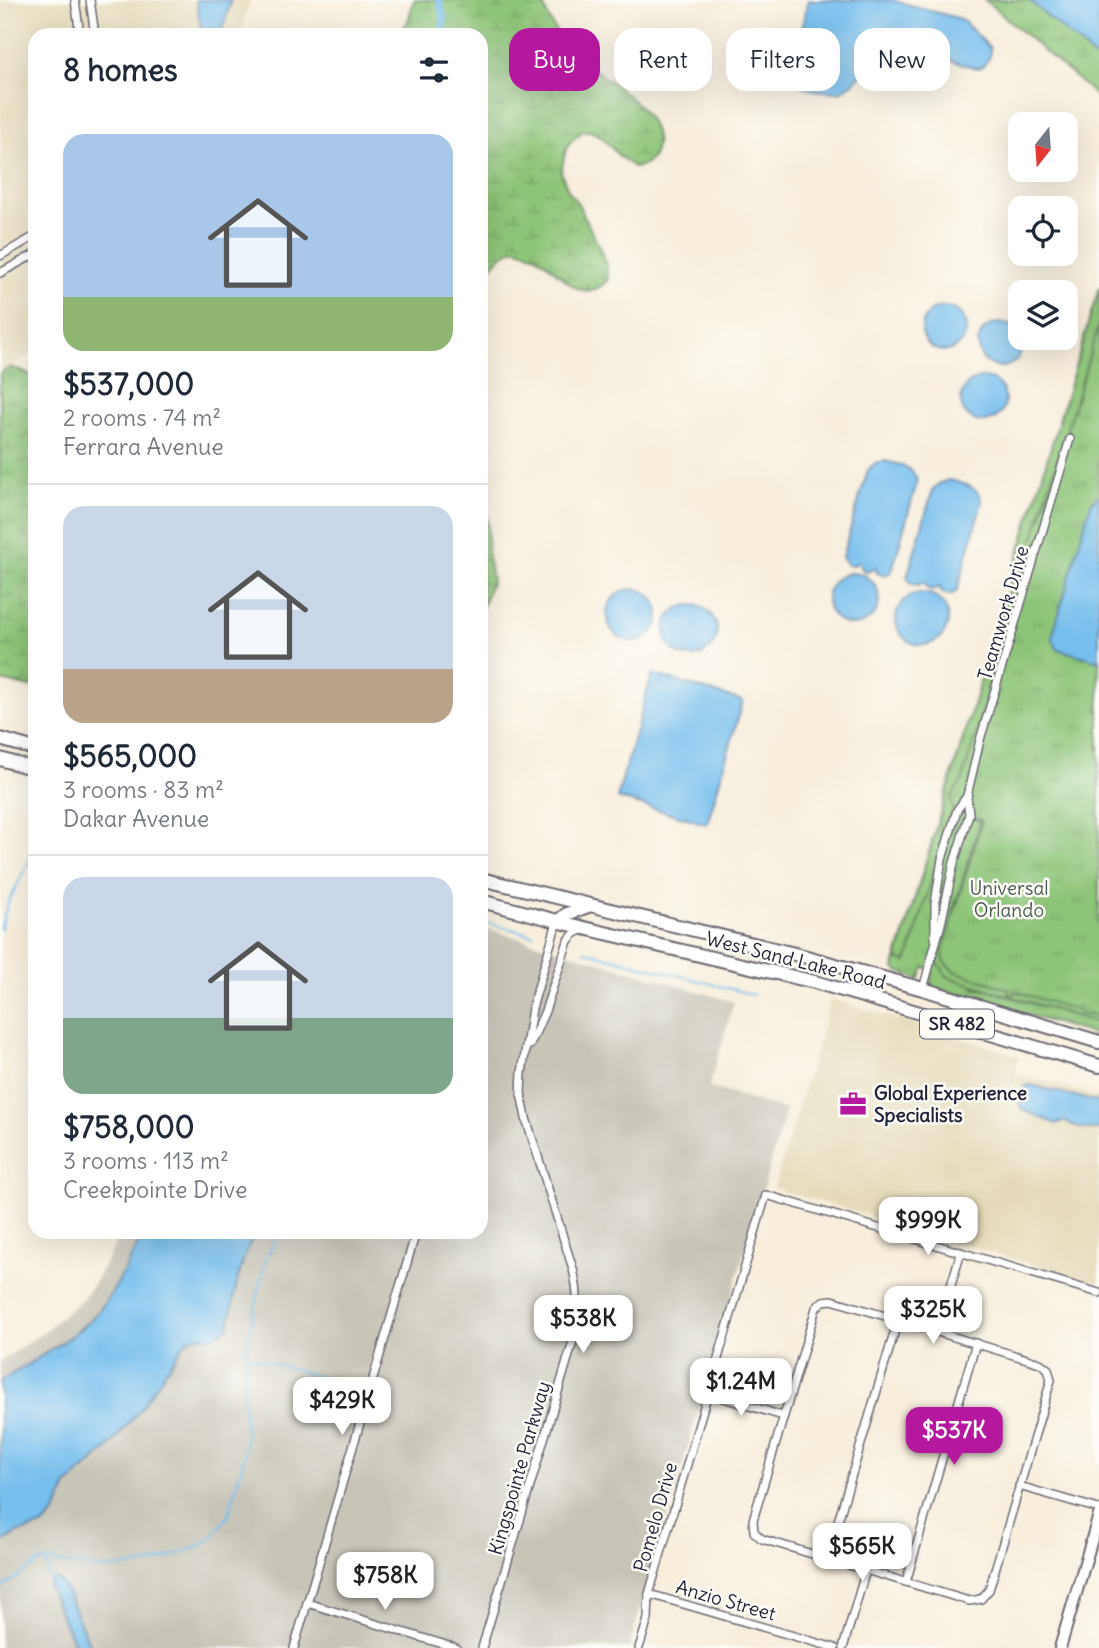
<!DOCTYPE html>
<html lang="en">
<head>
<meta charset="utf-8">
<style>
	:root { --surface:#fff; --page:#f2f2f3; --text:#1f2937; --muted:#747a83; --line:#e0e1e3; --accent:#b5179e }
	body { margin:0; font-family:Delius,sans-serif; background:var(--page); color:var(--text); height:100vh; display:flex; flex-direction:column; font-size:26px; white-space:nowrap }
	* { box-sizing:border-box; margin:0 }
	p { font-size:23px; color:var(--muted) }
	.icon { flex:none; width:38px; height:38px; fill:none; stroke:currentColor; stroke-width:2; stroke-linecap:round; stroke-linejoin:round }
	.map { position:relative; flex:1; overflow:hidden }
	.sheet { position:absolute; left:28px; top:28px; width:460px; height:1211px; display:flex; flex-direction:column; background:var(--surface); border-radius:21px; box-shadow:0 7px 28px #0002 }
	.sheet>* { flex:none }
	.top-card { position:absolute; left:509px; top:28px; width:485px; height:63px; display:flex; gap:14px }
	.needle { width:46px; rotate:197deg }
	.tools { position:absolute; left:1008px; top:112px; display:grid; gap:14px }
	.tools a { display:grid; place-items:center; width:70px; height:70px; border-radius:14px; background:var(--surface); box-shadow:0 7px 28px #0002; font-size:35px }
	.price { position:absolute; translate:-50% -60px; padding:0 16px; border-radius:14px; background:#fff; color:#222; font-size:23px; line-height:46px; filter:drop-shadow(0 2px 4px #0008) }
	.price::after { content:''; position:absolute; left:50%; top:42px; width:21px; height:16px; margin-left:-10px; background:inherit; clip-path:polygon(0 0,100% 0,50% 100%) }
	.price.active { background:var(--accent); color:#fff }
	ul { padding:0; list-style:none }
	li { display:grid; align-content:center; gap:14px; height:371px; padding:0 35px }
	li+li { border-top:2px solid var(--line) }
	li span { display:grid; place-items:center; height:217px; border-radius:21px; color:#555 }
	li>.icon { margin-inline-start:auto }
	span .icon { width:126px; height:126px; fill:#fffc; stroke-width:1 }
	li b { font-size:30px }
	h2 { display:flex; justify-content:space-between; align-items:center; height:84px; padding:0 35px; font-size:30px }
	.tag { padding:0 24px; border-radius:21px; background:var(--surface); box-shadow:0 7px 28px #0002; font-size:24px; line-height:63px }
	.tag.active { background:var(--accent); color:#fff }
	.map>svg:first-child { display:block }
</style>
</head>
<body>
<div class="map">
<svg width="1099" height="1648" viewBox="0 0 1099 1648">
	<defs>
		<pattern id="grass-tufts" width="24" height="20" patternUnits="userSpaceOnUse" patternTransform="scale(1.75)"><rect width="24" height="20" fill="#8dc578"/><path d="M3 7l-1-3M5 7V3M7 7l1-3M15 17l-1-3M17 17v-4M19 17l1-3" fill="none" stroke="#79a969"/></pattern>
		<pattern id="wetland-marsh" width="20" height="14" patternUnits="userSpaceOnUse" patternTransform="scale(1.75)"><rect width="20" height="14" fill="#8dc578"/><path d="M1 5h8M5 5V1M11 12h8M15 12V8" fill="none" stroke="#79a969"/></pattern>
	</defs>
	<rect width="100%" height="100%" fill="#fdfcf7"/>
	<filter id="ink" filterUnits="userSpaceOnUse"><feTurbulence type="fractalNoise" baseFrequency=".0143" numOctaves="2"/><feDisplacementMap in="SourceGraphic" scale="14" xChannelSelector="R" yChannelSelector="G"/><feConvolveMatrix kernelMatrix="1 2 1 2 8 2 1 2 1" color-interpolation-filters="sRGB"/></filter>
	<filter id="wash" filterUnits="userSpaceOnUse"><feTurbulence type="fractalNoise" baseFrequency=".00686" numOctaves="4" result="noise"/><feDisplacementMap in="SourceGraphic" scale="28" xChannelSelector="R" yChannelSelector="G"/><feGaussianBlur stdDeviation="1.57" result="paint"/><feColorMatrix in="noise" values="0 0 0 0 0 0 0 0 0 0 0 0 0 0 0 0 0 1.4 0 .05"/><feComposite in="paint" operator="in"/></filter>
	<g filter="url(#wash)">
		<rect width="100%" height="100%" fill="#f7eedb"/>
		<!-- built -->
		<g fill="#e5dbba">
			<polygon points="0,0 250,0 240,35 35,35 35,352 0,371"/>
			<polygon points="831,999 1019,1056 1015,1072 1099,1097 1099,1284 774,1188"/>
		</g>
		<!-- industrial -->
		<polygon fill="#c7c5b8" points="481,927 734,1002 709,1087 786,1110 629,1648 0,1648 0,1362 46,1330 82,1299 95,1282 122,1232 481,1232"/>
		<!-- grass -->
		<g fill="url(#grass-tufts)" stroke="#58745a" stroke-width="2">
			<polygon points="985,0 1099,0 1099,98"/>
			<polygon points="1099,288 1099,1020 1014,994 1013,996 973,986 1099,1023 1099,1036 933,987 930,982 933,970 924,967 919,980 897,971 894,967"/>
		</g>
		<!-- wetland -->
		<g fill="url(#wetland-marsh)" stroke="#58745a" stroke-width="2">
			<path d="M414,0H541C549,19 557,37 572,51C596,76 667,109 655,151C652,161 644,165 635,168L620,157L601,136L590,131H583L571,141L566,149L561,172L568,190L579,205L606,262L608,280C579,310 559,268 535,255C529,252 521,250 515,248C494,258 488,270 481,291V35H399L408,21Z"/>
			<polygon points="481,349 485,407 481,458"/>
			<polygon points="11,367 35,377 35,688 0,681 0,373"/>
			<polygon points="481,487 488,524 487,551 492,580 481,610"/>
		</g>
		<!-- garden -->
		<g fill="#8dc578" stroke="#58745a" stroke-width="2">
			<polygon points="1099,288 1099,324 987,691 988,692 962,781 951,797 953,810 907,962 897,959"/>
			<polygon points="972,817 982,820 943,950 944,961 953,971 1009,989 1008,994 1013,996 1014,991 1080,1011 1081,1014 1085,1015 1087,1013 1099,1017 1099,1023 951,978 947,976 936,960 949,912 954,909 980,822"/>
		</g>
		<!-- water -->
		<g fill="#74beed" stroke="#4b7094" stroke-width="2">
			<polygon points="196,0 231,0 221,35 202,35"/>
			<path d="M808,0H891L961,19L990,48V57L982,67L976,68L913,49L889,47L853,83L840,92L812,90L800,85L789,75C788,62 791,46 801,38C802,26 805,12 808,0Z"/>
			<polygon points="1029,0 1099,0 1099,61"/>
			<circle cx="944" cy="329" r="22"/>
			<circle cx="1000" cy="345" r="22"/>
			<circle cx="983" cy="400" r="22"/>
			<path d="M884,461C899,464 914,466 917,482L892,571L885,576L877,573L875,567L868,571L863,570L858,562L854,565H847L842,557L868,470L875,463Z"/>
			<path d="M949,480C964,484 979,486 982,502L957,591L950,595L942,593L940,587L933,590L928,589L923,582L919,585L912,584L907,577L933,489L940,483Z"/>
			<polygon points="1099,494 1099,661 1057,649 1052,637 1091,503"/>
			<circle cx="853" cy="599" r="26"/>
			<circle cx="633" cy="615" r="26"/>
			<circle cx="922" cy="619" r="26"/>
			<circle cx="691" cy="631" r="26"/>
			<polygon points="652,674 743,701 707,824 617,798"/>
			<path d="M1031,1085L1099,1102V1130C1093,1129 1085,1129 1079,1128C1069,1125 1067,1118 1056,1124L1023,1110L1020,1105L1025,1086Z"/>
			<path d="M144,1232H256C239,1261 234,1294 229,1327L213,1337L195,1336L186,1341L139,1411L108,1448L67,1485L55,1513L42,1526L17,1533L0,1544V1382C30,1362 63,1345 90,1320C111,1301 131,1258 144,1232Z"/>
			<polygon points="57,1579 64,1586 91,1648 76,1648 49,1588 51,1580"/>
		</g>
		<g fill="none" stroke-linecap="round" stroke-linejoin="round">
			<!-- stream -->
			<g stroke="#74beed" stroke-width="2">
				<polyline points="481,921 533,935"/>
				<polyline points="0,929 8,903 35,850"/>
				<polyline points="585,951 754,995"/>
				<polyline points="247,1355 350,1386"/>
				<polyline points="46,1564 51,1580"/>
				<polyline points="0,1589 38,1563 49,1561 103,1569 151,1564 202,1545 211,1538 229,1515 244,1456 246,1435 243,1395 246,1349 265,1262 278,1232"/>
			</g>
			<!-- canal -->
			<polyline stroke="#74beed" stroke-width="7" points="439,0 444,20 442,35"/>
		</g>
	</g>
	<g filter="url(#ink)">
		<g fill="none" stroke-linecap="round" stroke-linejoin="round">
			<defs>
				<g id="street">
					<polyline points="75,0 80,35"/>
					<polyline points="90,0 95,35"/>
					<polyline points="0,256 35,236"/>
					<polyline points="0,273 35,254"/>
					<polyline points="935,938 935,904 942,859 957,810 967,796 980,740 1070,439"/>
					<polyline points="923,989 941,924 954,863 969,814 967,797"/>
					<polyline points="530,1045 545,1011 568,941 573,935 584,928"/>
					<polygon points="832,1300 1040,1363 1048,1369 1051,1380 989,1590 981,1599 969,1601 762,1539 754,1532 753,1520 816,1308 823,1301"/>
					<polyline points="937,1332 961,1252"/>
					<polyline points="707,1393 783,1416"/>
					<polyline points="1019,1486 1099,1509"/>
					<polyline points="827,1558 898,1320"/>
					<polyline points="906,1582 976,1343"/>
					<polyline points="649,1594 835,1648"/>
					<polyline points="307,1603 456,1648"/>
					<polyline points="294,1648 416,1232"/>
					<path d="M482,1648L574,1338C578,1313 579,1294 573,1269L526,1118L521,1093L522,1073L532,1008L557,922"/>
					<polyline points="639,1648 648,1619 649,1594 766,1195 1099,1293"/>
					<polyline points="843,1648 866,1570"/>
				</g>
				<polyline id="secondary" points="1060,1648 1099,1515"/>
				<g id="primary">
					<polyline points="0,739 35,749"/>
					<polyline points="0,759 35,769"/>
					<polyline points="481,879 803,956 923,989 1099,1042"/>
					<polyline points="481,901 584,928 815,982 1099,1066"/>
					<polyline points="557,922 567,914 588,906"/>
				</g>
			</defs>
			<!-- street casing -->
			<use href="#street" stroke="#6d6973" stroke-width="10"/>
			<!-- secondary casing -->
			<use href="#secondary" stroke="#6d6973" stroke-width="14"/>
			<!-- primary casing -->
			<use href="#primary" stroke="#6d6973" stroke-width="16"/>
			<!-- street -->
			<use href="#street" stroke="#fff" stroke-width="7"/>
			<!-- secondary -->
			<use href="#secondary" stroke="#fff" stroke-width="10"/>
			<!-- primary -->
			<use href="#primary" stroke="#fff" stroke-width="12"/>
		</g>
	</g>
	<!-- icons -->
	<defs>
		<symbol id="office-bare" viewBox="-9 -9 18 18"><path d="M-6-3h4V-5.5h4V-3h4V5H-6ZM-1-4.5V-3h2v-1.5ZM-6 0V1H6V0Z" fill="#b5179e" stroke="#fdfcf7" stroke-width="2.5" paint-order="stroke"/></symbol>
	</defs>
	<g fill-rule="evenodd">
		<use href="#office-bare" x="834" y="1085" width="38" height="38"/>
	</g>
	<g text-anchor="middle" stroke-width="5" stroke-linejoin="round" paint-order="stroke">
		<!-- shield labels -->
		<rect fill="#fdfcf7" stroke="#646373" stroke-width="2" x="920" y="1009.5" width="74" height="29" rx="5"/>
		<g font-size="18" font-weight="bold" fill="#22223b">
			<text x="957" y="1030">SR 482</text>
		</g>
		<!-- street labels -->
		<g font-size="19" fill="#22223b" stroke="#fdfcf7">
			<text transform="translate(1003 613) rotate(-74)" y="7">Teamwork Drive</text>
			<text transform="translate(796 960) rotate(14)" y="7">West Sand Lake Road</text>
			<text transform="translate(519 1468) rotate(-74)" y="7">Kingspointe Parkway</text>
			<text transform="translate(655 1517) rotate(-74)" y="7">Pomelo Drive</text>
			<text transform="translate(726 1600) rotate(16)" y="7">Anzio Street</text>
		</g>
		<!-- park labels -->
		<g font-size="19" fill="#475b50" stroke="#fdfcf7">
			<text x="1009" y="895">Universal<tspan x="1009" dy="22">Orlando</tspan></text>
		</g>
		<!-- poi labels -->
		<g font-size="19" font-weight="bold" fill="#22223b" stroke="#fdfcf7" text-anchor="start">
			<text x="874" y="1100">Global Experience<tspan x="874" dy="22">Specialists</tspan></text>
		</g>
	</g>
</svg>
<div class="tools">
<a><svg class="needle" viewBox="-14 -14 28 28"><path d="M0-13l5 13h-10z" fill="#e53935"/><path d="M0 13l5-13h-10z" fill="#747a83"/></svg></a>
<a><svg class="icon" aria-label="locate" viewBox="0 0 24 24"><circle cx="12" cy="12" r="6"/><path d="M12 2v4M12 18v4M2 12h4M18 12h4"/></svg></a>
<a><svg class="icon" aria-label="layers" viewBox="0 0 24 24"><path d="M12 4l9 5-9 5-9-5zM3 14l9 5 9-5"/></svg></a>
</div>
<b class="price" style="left:928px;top:1257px">$999K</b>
<b class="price" style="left:933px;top:1346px">$325K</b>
<b class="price" style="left:583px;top:1355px">$538K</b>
<b class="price" style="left:741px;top:1418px">$1.24M</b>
<b class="price" style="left:342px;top:1437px">$429K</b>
<b class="price active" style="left:954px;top:1467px">$537K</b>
<b class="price" style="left:862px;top:1583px">$565K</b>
<b class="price" style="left:385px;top:1612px">$758K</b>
<div class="top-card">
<a class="tag active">Buy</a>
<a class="tag">Rent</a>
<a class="tag">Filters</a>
<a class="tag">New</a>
</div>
<section class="sheet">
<h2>8 homes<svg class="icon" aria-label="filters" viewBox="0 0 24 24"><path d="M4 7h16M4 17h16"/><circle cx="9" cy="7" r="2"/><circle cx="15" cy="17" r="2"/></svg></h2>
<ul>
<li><span style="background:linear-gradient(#a9c7e8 75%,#8fb573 0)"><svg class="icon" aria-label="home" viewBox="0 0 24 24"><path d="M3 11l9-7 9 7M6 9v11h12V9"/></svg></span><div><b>$537,000</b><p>2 rooms · 74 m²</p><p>Ferrara Avenue</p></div></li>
<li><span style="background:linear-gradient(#c9d6e8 75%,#b9a48a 0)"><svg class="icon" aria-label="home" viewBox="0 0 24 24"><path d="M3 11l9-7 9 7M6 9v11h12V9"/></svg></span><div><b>$565,000</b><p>3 rooms · 83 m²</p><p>Dakar Avenue</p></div></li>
<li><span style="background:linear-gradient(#c9d6e8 65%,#7fa58c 0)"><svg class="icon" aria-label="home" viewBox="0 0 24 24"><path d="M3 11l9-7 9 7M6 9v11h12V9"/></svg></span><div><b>$758,000</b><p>3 rooms · 113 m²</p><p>Creekpointe Drive</p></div></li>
</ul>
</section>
</div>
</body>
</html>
